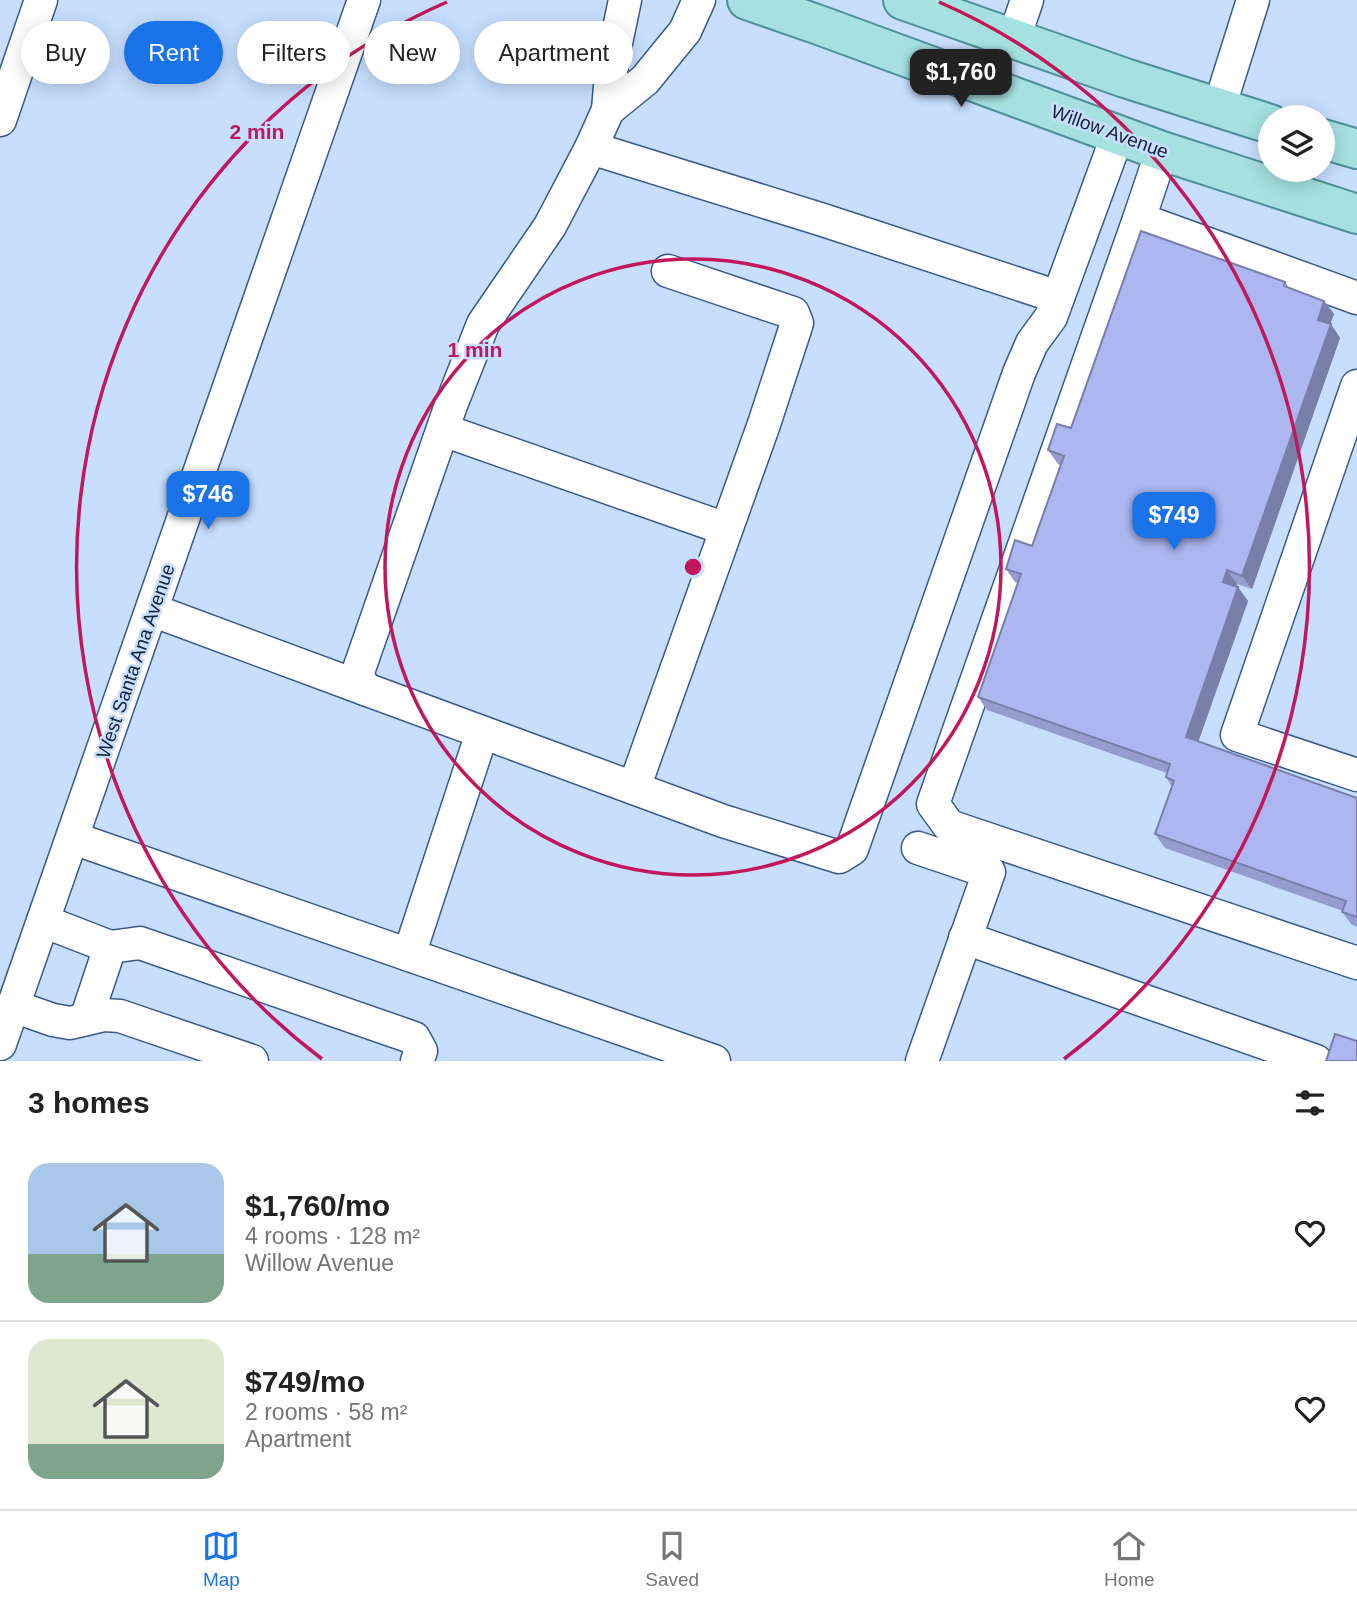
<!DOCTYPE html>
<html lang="en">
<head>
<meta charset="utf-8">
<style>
	:root { --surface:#fff; --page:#f2f2f2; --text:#222; --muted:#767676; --line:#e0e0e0; --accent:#1a73e8 }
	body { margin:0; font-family:Helvetica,sans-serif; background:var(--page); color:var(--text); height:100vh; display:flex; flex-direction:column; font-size:26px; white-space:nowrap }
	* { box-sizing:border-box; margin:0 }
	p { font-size:23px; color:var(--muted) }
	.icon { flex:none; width:38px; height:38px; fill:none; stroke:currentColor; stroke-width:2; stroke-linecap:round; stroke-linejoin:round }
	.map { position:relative; height:1061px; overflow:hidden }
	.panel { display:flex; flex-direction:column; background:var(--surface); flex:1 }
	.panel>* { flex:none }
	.banner { position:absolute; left:21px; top:21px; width:700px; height:63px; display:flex; gap:14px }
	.buttons { position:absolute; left:1258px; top:105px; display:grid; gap:14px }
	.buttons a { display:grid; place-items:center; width:77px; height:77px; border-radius:50%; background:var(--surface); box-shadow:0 4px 18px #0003; font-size:35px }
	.price { position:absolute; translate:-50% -60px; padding:0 16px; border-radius:14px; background:var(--accent); color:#fff; font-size:23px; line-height:46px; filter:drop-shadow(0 2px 4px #0008) }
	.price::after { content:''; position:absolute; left:50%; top:42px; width:21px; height:16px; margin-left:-10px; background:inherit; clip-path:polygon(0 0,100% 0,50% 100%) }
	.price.on { background:#222; color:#fff }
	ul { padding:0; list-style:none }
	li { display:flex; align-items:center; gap:21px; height:175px; padding:0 28px }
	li+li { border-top:2px solid var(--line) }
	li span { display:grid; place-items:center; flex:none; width:196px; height:140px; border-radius:21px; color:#555 }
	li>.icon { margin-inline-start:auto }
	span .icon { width:84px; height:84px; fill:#fffc; stroke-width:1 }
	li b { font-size:30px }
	h2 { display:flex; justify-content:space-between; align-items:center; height:84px; padding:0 28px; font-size:30px }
	.tag { padding:0 24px; border-radius:32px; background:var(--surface); box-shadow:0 4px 18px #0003; font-size:24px; line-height:63px }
	.tag.on { background:var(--accent); color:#fff }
	.dock { display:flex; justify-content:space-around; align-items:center; height:98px; border-top:2px solid var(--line); background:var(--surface); font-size:19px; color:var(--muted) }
	.dock a { display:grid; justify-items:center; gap:4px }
	.dock .on { color:var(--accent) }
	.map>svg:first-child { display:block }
</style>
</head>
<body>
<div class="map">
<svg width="1357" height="1061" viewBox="0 0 1357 1061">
	<rect width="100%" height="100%" fill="#c7defe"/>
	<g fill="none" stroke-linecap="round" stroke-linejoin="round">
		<defs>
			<g id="minor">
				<polyline points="625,0 612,62 608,110 591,148 550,226 483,324 451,405 357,675 365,689 723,821 839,857 852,849 1019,373 1032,343 1051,317 1118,134"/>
				<polyline points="1014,38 1027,0"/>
				<polyline points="1219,108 1253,0"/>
				<polyline points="608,110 645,80 685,31 699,0"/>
				<polyline points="0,120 41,0"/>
				<polyline points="591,148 823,220 1058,297"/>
				<polyline points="1162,151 1139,219 1357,298"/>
				<polyline points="1139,219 933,804 949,826 1357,963"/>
				<polyline points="1357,386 1237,735 1357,775"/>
				<polyline points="443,430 726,529"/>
				<polyline points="152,610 365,689"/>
				<polyline points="634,788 764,424 797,323 793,313 668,271"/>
				<polyline points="73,838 714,1061"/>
				<polyline points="918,848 989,872 922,1061"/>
				<polyline points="43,921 110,947 140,943 414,1038 421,1051 417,1061"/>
				<polyline points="965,938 1316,1061"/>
				<polyline points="409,955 482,733"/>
				<polyline points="13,1006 53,1020 70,1023 104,1015 120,1016 252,1061"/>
				<polyline points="86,1019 110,947"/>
				<polyline points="0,1044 364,0"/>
			</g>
			<g id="major">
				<polyline points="747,0 819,25 1162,151 1357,214"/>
				<polyline points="903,0 1125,78 1270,124"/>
				<polyline points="1323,139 1357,149"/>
			</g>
		</defs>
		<!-- minor casing -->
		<use href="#minor" stroke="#3a5b89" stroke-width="35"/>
		<!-- major casing -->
		<use href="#major" stroke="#4d9098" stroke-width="42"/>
		<!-- minor -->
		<use href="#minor" stroke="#fff" stroke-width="32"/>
		<!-- major -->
		<use href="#major" stroke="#a6e0e1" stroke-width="38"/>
	</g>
	<!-- wall -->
	<polygon fill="#949dce" points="1285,282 1289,288 1324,301 1334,314 1330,324 1340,338 1252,589 1237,584 1236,586 1248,601 1198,742 1357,798 1357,927 1352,925 1342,912 1343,911 1165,848 1155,834 1172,787 1166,777 1167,773 987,710 978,697 1018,583 1015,582 1006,569 1032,546 1060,465 1058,464 1048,450 1071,428"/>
	<!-- shaded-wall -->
	<g fill="#787fa8">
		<polygon points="1324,301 1334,314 1327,333 1318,320"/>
		<polygon points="1331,324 1340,338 1252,589 1242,576"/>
		<polygon points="1227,570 1237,584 1232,595 1223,582"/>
		<polygon points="1238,587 1248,601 1195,751 1186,737"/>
	</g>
	<!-- building -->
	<g fill="#acb6f0" stroke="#787fa8" stroke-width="2">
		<polygon points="1141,231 1285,282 1284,286 1324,301 1318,320 1331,324 1242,576 1227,570 1223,582 1238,587 1186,737 1357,798 1357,917 1342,912 1346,901 1155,834 1174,781 1166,777 1170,764 978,697 1021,574 1006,569 1015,540 1032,546 1064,456 1048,450 1057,424 1071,428"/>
		<polygon points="1335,1034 1357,1041 1357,1061 1326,1061"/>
	</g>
	<!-- distance rings -->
	<g fill="none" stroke="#c2185b" stroke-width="3.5">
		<circle cx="693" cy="567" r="308"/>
		<path d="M322 1059A616 616 0 0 1 447 2M939 2A616 616 0 0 1 1064 1059"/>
	</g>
	<g text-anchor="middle" stroke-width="5" stroke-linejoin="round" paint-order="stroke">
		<!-- street labels -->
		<g font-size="19" fill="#152337" stroke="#c7defe">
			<text transform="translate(1110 131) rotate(20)" y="7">Willow Avenue</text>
			<text transform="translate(135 661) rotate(-71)" y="7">West Santa Ana Avenue</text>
		</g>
	</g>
	<circle cx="693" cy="567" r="10" fill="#c2185b" stroke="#c7defe" stroke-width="3.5"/>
	<g font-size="21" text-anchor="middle" font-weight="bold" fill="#c2185b" stroke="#c7defe" stroke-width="5" stroke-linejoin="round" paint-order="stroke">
		<text x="257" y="139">2 min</text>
		<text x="475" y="357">1 min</text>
	</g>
</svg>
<div class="buttons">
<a><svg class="icon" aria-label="layers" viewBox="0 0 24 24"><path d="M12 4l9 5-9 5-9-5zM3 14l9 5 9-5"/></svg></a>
</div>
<b class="price on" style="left:961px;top:109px">$1,760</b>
<b class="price" style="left:208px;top:531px">$746</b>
<b class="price" style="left:1174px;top:552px">$749</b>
<div class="banner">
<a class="tag">Buy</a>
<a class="tag on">Rent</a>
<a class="tag">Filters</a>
<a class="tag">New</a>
<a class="tag">Apartment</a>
</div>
</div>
<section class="panel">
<h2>3 homes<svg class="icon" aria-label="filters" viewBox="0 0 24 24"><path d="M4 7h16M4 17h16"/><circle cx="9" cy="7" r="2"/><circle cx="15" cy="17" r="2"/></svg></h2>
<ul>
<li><span style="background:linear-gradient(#a9c7e8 65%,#7fa58c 0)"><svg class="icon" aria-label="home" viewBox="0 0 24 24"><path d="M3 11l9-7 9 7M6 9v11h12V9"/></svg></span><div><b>$1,760/mo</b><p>4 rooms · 128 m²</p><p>Willow Avenue</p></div><svg class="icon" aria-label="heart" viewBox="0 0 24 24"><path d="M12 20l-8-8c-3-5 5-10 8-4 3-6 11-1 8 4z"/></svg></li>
<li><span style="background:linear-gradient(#dfe7d0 75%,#7fa58c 0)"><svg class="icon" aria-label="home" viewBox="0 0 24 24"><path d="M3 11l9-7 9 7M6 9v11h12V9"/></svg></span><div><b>$749/mo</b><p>2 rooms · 58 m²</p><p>Apartment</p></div><svg class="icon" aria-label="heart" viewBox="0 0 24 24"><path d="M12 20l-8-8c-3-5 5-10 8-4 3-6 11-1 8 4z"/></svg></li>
</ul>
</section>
<nav class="dock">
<a class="on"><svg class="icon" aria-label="map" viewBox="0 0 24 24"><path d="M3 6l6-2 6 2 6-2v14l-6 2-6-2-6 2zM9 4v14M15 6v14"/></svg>Map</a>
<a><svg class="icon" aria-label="saved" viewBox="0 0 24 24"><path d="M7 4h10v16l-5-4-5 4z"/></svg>Saved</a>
<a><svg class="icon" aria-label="home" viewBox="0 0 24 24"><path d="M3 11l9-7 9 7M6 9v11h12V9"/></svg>Home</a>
</nav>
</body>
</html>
